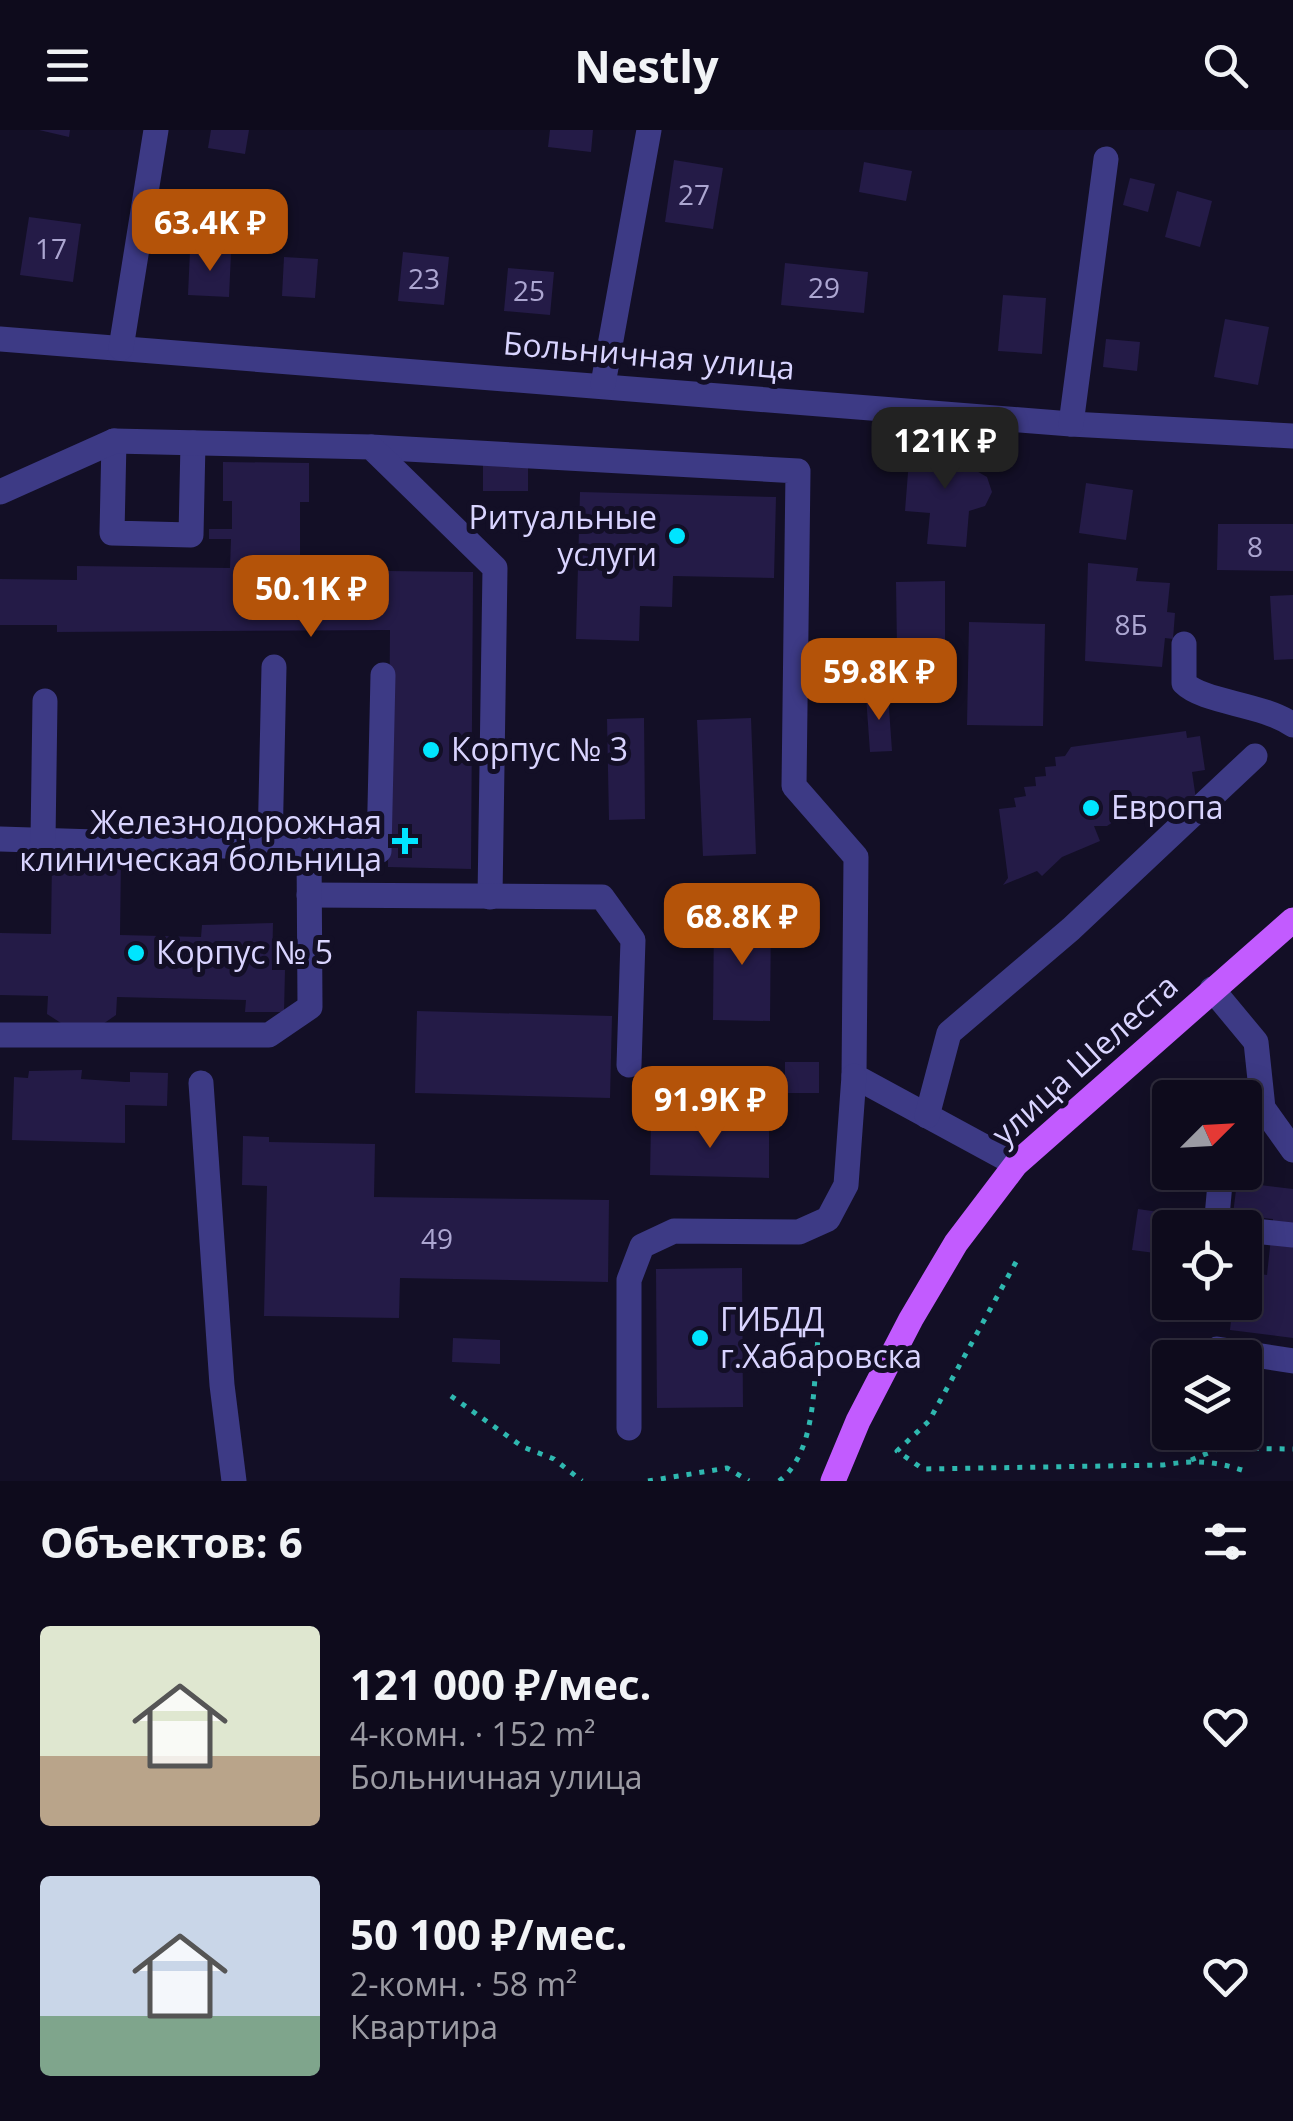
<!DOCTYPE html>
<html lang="ru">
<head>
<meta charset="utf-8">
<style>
	:root { --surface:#0e0b1c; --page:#1c1929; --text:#f1f3f6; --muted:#9b9ba3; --line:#2e2b3b; --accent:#b45309 }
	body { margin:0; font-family:"Open Sans",sans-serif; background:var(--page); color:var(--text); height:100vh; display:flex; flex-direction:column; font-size:38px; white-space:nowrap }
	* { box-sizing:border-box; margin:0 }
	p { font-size:32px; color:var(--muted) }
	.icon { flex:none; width:55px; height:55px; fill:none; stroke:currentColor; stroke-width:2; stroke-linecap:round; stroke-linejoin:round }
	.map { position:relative; height:1351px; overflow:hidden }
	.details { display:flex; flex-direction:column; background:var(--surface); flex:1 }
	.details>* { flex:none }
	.needle { width:65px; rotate:66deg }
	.buttons { position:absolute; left:1152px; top:950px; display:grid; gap:20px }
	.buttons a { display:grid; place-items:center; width:110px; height:110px; border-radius:10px; background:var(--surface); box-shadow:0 5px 25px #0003,0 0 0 2px var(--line); font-size:50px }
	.price { position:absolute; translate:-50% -85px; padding:0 22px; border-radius:20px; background:var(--accent); color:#fff; font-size:32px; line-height:65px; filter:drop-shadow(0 2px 5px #0008) }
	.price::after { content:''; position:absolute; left:50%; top:60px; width:30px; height:22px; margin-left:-15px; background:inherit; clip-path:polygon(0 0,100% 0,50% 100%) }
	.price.on { background:#222; color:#fff }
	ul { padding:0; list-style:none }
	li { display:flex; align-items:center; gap:30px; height:250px; padding:0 40px }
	li span { display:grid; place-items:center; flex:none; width:280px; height:200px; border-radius:10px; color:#555 }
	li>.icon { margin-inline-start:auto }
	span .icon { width:120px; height:120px; fill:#fffc; stroke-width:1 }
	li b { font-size:42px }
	h2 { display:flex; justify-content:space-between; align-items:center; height:120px; padding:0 40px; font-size:42px }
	header { display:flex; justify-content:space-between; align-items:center; height:130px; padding:0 40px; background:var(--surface); font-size:45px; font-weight:700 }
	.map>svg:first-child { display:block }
</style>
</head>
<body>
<header><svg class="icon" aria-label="menu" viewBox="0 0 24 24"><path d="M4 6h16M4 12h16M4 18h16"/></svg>Nestly<svg class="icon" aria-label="search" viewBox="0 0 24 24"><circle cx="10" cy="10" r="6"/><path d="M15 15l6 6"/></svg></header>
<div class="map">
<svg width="1293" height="1351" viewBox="0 0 1293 1351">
	<rect width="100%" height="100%" fill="#130f26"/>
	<!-- building -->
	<g fill="#241b47">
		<polygon points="39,0 70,0 69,7"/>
		<polygon points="211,0 249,0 245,24 208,18"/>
		<polygon points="550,0 593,0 591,22 548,17"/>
		<polygon points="674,30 723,38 713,99 665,92"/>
		<polygon points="864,32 912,41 906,71 859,62"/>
		<polygon points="1130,48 1155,54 1148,82 1123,75"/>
		<polygon points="1177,61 1212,71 1200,117 1165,107"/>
		<polygon points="29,87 81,94 73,152 20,145"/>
		<polygon points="190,121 231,123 229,167 188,165"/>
		<polygon points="403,122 449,127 444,175 398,171"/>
		<polygon points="284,127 318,129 315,168 282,166"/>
		<polygon points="785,133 868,142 864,183 781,175"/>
		<polygon points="508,138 554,142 550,185 504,181"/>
		<polygon points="1003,165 1046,168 1042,224 998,221"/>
		<polygon points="1225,189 1269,197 1258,255 1214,247"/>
		<polygon points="1106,209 1140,212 1137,241 1103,237"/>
		<polygon points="910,317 974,322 973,339 987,347 992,362 985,376 969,381 966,417 927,414 930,383 905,381"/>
		<polygon points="223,332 309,333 309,372 300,372 300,440 473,442 471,739 388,737 390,500 57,502 57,495 0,495 0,449 77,450 77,436 230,438 231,409 209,409 209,399 232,399 232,371 223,371"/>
		<polygon points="483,335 528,336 528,361 483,361"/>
		<polygon points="1086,353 1133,360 1126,410 1079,403"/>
		<polygon points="580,362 776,367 774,448 673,446 672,477 640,476 639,511 576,509"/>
		<polygon points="1218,394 1293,394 1293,441 1217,440"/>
		<polygon points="1088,433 1138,438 1136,451 1170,453 1167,482 1175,483 1173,509 1165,508 1162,537 1085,531"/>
		<polygon points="945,451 945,518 897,518 896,452"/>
		<polygon points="1293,465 1293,529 1274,530 1270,466"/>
		<polygon points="969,492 1045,494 1043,596 967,595"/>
		<polygon points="888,564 892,621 870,622 866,566"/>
		<polygon points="644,588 645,689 609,690 607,589"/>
		<polygon points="751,588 756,724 703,726 697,590"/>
		<polygon points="1186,601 1187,608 1200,606 1205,640 1192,642 1196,669 1134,694 1128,682 1107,696 1094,696 1100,711 1062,727 1042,746 1037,741 1003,755 1008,748 999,679 1016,677 1014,668 1026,666 1024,657 1036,656 1035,647 1046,646 1045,637 1056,636 1055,627 1065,626 1071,617"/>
		<polygon points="52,727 121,728 120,805 201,807 202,795 273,793 272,840 285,840 284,882 245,882 246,870 117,867 116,885 100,896 64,895 47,884 48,866 0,865 0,803 51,804"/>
		<polygon points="714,784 771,785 770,891 713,890"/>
		<polygon points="417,881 612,886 610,968 415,963"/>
		<rect x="785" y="932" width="34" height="31"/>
		<polygon points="82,940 81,949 126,952 130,952 130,942 168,943 167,976 125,975 125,1013 12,1010 14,947 28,948 29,941"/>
		<polygon points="651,994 769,997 769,1048 650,1045"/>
		<polygon points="243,1006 269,1007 269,1012 375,1014 374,1067 609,1070 608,1152 400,1148 399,1188 264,1186 267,1056 242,1055"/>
		<polygon points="1237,1052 1293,1059 1293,1208 1230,1200 1233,1172 1245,1172 1245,1142 1267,1145 1273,1089 1233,1084"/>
		<polygon points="1138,1079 1187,1086 1185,1098 1170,1098 1170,1125 1132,1120"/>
		<polygon points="742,1138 743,1277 657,1278 656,1139"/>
		<polygon points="453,1208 500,1210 500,1234 452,1232"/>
	</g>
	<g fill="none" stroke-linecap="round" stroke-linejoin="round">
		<!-- path -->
		<g stroke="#2fb8b0" stroke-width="5" stroke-dasharray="5 8" stroke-linecap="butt">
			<path d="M1016,1132L929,1291L897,1321L923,1339L1163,1335C1192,1330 1214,1331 1242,1340"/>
			<polyline points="451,1266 523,1317 554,1329 582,1351"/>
			<polyline points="1191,1330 1220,1318 1293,1319"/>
			<polyline points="648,1351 727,1338 749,1351"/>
			<path d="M779,1351C817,1322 813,1253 818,1209"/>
		</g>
		<!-- minor -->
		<g stroke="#3d3a85" stroke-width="25">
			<polyline points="0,209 1071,294 1293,306"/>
			<polyline points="121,218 156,0"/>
			<polyline points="603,254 649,0"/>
			<polyline points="1071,294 1106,29"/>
			<polyline points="114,311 112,403 191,405 193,313"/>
			<polyline points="371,317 798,341 794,656 856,727 854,946 1016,1034"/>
			<polyline points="0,362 114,311 371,317 495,438 490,767"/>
			<path d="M1184,514V553C1204,573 1261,573 1293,595"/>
			<polyline points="0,709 379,721 383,545"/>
			<polyline points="43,710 45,571"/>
			<polyline points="270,717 274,537"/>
			<polyline points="309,765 602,767 633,810 629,935"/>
			<polyline points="1212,859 1256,912 1263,978 1293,1020"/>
			<polyline points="0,905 269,905 310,877 309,718"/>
			<polyline points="201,953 222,1255 234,1351"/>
			<polyline points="927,986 949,903 1071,799 1255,626"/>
			<polyline points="1245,999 1263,978"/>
			<polyline points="1216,1098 1221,1042"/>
			<polyline points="1245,1100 1293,1105"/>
			<polyline points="1217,1219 1293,1231"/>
			<polyline points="629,1298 629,1150 642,1116 674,1101 799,1102 828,1089 846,1055 854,946"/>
		</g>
		<!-- major -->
		<polyline stroke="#c25bff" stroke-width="25" points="833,1351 858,1291 911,1189 956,1113 1016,1034 1293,790"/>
	</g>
	<!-- markers -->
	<g fill="#00e5ff" stroke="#130f26" stroke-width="4">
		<circle cx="677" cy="406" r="10"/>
		<circle cx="431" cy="620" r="10"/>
		<circle cx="1091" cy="678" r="10"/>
		<path d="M400 696h10v10h10v10h-10v10h-10v-10h-10v-10h10z"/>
		<circle cx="136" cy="823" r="10"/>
		<circle cx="700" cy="1208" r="10"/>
	</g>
	<g text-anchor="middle" stroke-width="10" stroke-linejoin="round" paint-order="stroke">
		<!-- number labels -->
		<g font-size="28" fill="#aca6d1">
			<text x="694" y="75">27</text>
			<text x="51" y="129">17</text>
			<text x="424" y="159">23</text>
			<text x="824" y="168">29</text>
			<text x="529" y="171">25</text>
			<text x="1255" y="427">8</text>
			<text x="1131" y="505">8Б</text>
			<text x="437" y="1119">49</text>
		</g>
		<!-- street labels -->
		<g font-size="32" fill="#d9d4ff" stroke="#130f26">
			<text transform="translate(649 226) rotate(5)" y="11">Больничная улица</text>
			<text transform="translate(1085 930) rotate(-42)" y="11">улица Шелеста</text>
		</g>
		<!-- poi labels -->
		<g font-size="32" fill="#d9d4ff" stroke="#130f26" text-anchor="start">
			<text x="657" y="399" text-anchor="end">Ритуальные<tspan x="657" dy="37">услуги</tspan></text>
			<text x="451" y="631">Корпус № 3</text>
			<text x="1111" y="689">Европа</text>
			<text x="382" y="704" text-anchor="end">Железнодорожная<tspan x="382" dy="37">клиническая больница</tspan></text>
			<text x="156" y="834">Корпус № 5</text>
			<text x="720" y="1201">ГИБДД<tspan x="720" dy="37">г.Хабаровска</tspan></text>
		</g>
	</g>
</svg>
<div class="buttons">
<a><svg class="needle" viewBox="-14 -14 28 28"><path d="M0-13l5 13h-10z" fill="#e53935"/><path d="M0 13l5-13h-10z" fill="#9b9ba3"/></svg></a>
<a><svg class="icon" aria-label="locate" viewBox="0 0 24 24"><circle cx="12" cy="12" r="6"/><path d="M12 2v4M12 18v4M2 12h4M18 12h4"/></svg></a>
<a><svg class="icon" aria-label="layers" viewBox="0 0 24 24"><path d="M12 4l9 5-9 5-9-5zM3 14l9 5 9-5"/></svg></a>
</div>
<b class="price" style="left:210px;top:144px">63.4K ₽</b>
<b class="price on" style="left:945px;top:362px">121K ₽</b>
<b class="price" style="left:311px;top:510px">50.1K ₽</b>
<b class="price" style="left:879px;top:593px">59.8K ₽</b>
<b class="price" style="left:742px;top:838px">68.8K ₽</b>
<b class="price" style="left:710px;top:1021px">91.9K ₽</b>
</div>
<section class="details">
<h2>Объектов: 6<svg class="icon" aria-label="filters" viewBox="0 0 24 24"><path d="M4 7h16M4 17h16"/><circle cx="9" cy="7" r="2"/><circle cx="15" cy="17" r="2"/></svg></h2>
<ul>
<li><span style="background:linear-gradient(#dfe7d0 65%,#b9a48a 0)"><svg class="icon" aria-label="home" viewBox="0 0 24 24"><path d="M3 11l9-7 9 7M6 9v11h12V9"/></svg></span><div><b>121 000 ₽/мес.</b><p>4-комн. · 152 m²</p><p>Больничная улица</p></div><svg class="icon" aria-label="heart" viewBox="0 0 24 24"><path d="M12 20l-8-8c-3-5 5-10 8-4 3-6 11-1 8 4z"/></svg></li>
<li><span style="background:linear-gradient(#c9d6e8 70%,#7fa58c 0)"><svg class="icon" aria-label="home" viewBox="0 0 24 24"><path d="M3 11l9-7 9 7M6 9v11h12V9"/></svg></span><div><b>50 100 ₽/мес.</b><p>2-комн. · 58 m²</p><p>Квартира</p></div><svg class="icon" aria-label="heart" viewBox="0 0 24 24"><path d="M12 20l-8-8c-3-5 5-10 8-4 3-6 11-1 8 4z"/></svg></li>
</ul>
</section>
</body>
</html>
